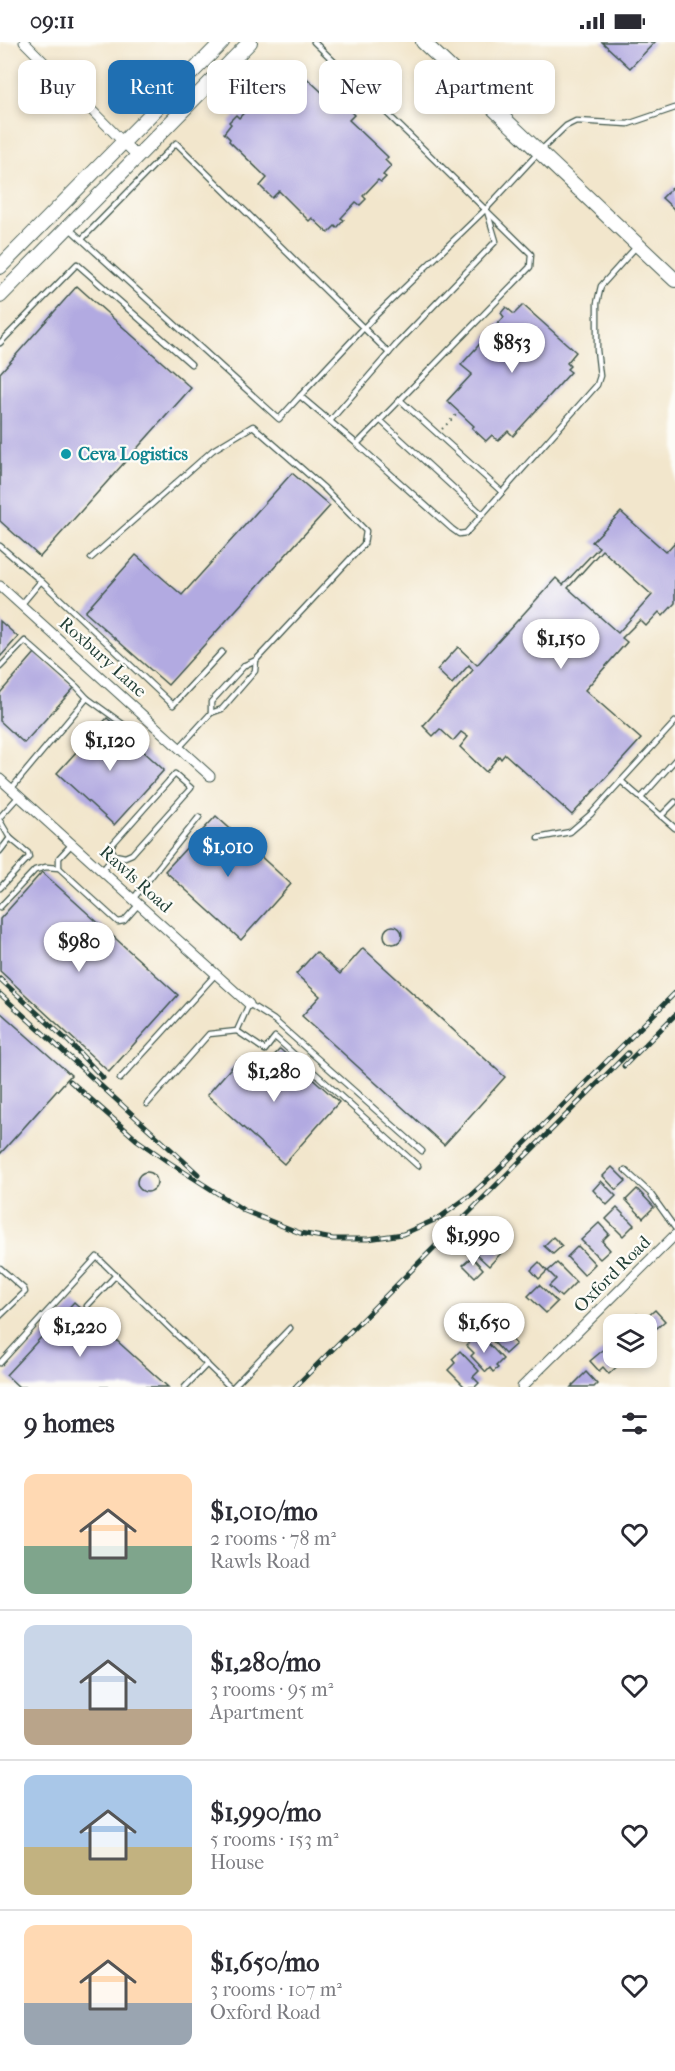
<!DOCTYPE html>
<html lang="en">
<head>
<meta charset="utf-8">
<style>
	:root { --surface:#fff; --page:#f7f7f7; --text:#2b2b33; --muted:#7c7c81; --line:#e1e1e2; --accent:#1f6fb2 }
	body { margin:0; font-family:"IM FELL French Canon",serif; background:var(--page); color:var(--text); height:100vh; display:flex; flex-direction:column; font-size:22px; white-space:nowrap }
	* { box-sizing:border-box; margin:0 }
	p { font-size:20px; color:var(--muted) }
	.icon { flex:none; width:33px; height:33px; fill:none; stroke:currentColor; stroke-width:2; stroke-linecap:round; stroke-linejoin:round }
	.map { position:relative; height:1345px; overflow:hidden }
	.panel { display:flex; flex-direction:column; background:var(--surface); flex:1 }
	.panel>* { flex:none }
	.guide { position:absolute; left:18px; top:18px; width:639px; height:54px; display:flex; gap:12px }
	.fabs { position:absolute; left:603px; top:1272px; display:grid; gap:12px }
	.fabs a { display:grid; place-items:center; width:54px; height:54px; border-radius:12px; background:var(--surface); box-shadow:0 3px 9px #0003; font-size:30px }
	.price { position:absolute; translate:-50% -51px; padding:0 14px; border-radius:21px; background:#fff; color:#222; font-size:20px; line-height:39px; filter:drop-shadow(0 2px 3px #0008) }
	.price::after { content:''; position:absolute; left:50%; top:36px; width:18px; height:14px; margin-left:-9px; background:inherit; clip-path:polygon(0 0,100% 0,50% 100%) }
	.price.current { background:var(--accent); color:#fff }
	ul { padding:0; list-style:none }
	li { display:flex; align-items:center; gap:18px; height:150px; padding:0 24px }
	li+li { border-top:2px solid var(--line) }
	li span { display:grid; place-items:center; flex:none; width:168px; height:120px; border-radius:12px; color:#555 }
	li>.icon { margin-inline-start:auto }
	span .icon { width:72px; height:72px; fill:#fffc; stroke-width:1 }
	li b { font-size:26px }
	h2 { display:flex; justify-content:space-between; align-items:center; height:72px; padding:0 24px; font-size:26px }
	.chip { padding:0 21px; border-radius:12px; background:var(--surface); box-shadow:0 3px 9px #0003; font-size:21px; line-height:54px }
	.chip.current { background:var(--accent); color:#fff }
	.status { display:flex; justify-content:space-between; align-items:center; height:42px; padding:0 30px; background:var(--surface); direction:ltr }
	.status svg { height:16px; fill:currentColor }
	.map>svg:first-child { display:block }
</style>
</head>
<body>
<div class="status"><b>09:11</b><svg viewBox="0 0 49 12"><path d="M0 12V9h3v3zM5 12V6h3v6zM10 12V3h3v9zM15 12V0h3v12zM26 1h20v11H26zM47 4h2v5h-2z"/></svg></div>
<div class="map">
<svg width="675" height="1345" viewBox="0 0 675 1345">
	<rect width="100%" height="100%" fill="#fdfcf7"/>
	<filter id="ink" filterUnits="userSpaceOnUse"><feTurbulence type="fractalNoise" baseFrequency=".0167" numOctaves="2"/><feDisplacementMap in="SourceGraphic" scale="12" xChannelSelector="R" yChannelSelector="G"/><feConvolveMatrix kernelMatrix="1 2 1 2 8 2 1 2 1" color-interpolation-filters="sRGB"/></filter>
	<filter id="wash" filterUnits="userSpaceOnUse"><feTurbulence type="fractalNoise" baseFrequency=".008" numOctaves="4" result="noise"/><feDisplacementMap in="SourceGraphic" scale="24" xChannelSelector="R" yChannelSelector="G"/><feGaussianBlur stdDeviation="1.35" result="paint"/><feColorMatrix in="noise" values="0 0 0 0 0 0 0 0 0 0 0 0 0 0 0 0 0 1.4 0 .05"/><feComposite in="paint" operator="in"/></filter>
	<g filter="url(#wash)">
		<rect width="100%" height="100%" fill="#f2e6cc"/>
		<g id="blocks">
			<!-- building -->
			<g fill="#b2aae1" fill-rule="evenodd">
				<polygon points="602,0 655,0 630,26"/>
				<polygon points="289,25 296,32 299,29 338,65 342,61 354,73 349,78 388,115 385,118 391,124 383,133 386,135 381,140 378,138 363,154 366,157 360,163 356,160 341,176 344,178 337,186 335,184 328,191 312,176 309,179 279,149 272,156 260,144 267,136 229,99 230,97 224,91 231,82 229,80 236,73 239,76 253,61 250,58 258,50 261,52 274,38 272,36 279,28 282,32"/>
				<polygon points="675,143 675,168 662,156"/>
				<polygon points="77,244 191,346 40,515 0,479 0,331"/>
				<polygon points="523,263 576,310 567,321 570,324 567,327 571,330 513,394 508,389 498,399 492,393 486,399 472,386 474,384 447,359 472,332 461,323 504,275 501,271 506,265 514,272"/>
				<polygon points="292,431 330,464 168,643 85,570 136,513 182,553"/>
				<path d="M621,470L666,510L675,500V561L663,574L659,570L646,584L640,578L622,596L627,600L585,648L641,697L572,773L505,712L501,717L499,714L486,730L460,705L468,695L461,690L453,699L440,687L433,694L423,684L473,628L469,623L452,642L437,628L458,605L477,623L556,536L563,543L599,505L592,500ZM602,508L652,553L618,591L568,546Z"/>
				<polygon points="0,579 18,595 0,615"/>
				<polygon points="35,611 74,646 24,701 0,679 0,651"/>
				<polygon points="107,676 164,728 114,783 57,731"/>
				<polygon points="216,774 291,842 241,898 165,829"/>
				<polygon points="42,830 178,953 109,1030 0,929 0,877"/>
				<circle cx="393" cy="893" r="9"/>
				<polygon points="363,906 505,1035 444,1103 302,974 320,954 296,932 316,910 340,932"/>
				<polygon points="0,970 71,1033 0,1112"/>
				<polygon points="280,1007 339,1060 284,1122 207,1053 237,1019 240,1022 246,1016 260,1029"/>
				<polygon points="612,1125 626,1139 616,1148 603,1134"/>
				<circle cx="147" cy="1140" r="10"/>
				<polygon points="601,1139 616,1154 607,1163 593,1148"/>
				<polygon points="637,1147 654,1165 643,1176 626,1158"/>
				<polygon points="617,1166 634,1183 623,1194 606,1177"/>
				<polygon points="599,1181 609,1192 602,1199 610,1208 600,1217 581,1198"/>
				<polygon points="553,1195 562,1204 553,1212 544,1204"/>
				<polygon points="489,1197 502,1210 489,1224 475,1211"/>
				<polygon points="578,1204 595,1222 584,1233 567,1215"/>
				<polygon points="472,1215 483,1227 475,1235 463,1223"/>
				<polygon points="539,1220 547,1229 539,1237 531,1228"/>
				<polygon points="557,1221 576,1240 561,1255 549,1244 556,1237 548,1229"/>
				<polygon points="539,1243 557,1260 546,1271 528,1254"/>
				<polygon points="74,1260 168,1345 19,1345 6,1333"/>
				<polygon points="655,1268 665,1279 657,1286 647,1275"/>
				<polygon points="637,1272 652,1286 646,1291 646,1282 628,1282"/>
				<polygon points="499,1284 516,1302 505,1312 488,1294"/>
				<polygon points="478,1291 503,1317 496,1324 498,1326 493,1330 490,1326 486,1330 471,1314 474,1311 466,1303"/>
				<polygon points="614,1299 614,1316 626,1316 609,1332 603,1325 599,1329 590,1319"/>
				<polygon points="460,1309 479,1329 473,1335 479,1341 475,1345 465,1345 448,1328 455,1321 452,1317"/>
				<polygon points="586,1330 597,1342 594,1345 571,1345"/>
			</g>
		</g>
	</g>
	<g filter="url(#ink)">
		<use href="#blocks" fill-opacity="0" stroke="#3f564b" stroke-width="1.5"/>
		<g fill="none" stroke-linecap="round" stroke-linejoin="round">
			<defs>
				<g id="lane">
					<polyline points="70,187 279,377 300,354 357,402 530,225 531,212 314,0"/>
					<polyline points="82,197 176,101 389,311"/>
					<polyline points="0,301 77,222 191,322"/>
					<polyline points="300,354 374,275 486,167 539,110 566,84 576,79 628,82 675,66"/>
					<polyline points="400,358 502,450"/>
					<polyline points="380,378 482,472"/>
					<polyline points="330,379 396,303 496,199 487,169"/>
					<polyline points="357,402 452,487 459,492 466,491 597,343 600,334 597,308 597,261 601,244 636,205"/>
					<polyline points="0,504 41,539"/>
					<polyline points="91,516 213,408 253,384 324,446 366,489 364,502 256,618 245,623 211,660 211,671"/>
					<polyline points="21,563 41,539 173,663 222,610"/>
					<polyline points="0,625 25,599 77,645 87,656 11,747"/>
					<polyline points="87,656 127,685"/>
					<polyline points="675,680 621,739 675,786"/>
					<polyline points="179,706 211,671 222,667 255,629 256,618"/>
					<polygon points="175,732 191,746 132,812 125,815 115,813 110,805"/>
					<polyline points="641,756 675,718"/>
					<polyline points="661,774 675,760"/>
					<polyline points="0,775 19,754"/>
					<polyline points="0,779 10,796 28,811 29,815 0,846"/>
					<polyline points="538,796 570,790 591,772 621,739"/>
					<polyline points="0,809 10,796"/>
					<polyline points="59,826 59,816 72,802"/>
					<polyline points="102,829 115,813"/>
					<polyline points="133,857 199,775"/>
					<polyline points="0,865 35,828 46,825 59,826 118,880 124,879 139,862"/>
					<polyline points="237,989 265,1008 275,995 418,1124"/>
					<polyline points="120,1037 216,932"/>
					<polyline points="147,1062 209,992 237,989 249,962 274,978 422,1109"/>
					<polyline points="625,1128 650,1151 675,1186"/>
					<polyline points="0,1226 24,1247 25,1250 0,1274"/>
					<polyline points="87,1264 116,1233"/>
					<polyline points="0,1321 97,1215 230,1345"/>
					<polyline points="185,1345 207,1322"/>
					<polyline points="233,1345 290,1286"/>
				</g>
				<g id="street">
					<polyline points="24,0 137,114"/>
					<polyline points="0,544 210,734"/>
					<polyline points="0,737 249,962"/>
					<polyline points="522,1345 675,1193"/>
				</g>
				<g id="secondary">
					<polyline points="423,0 675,238"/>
					<polyline points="0,225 222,0"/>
					<polyline points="0,254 250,0"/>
				</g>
			</defs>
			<!-- lane casing -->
			<use href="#lane" stroke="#3f564b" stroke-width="7"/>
			<!-- street casing -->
			<use href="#street" stroke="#3f564b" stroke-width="11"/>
			<!-- secondary casing -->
			<use href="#secondary" stroke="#3f564b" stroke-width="16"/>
			<!-- path -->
			<polyline stroke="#3f564b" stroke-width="2" stroke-dasharray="1.5 4.5" stroke-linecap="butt" points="442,387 459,370"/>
			<!-- lane -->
			<use href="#lane" stroke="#fff" stroke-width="4.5"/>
			<!-- street -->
			<use href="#street" stroke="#fff" stroke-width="9"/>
			<!-- secondary -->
			<use href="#secondary" stroke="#fff" stroke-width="14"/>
			<defs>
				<g id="rail">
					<polyline points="0,937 70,1001 103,1036"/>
					<polyline points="0,952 198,1132"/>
					<polyline points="624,1024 675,973"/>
					<polyline points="70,1039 137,1098 167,1119 245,1169 300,1191 333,1197 368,1197 403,1192 439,1176 472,1152 498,1128 675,951"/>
					<polyline points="295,1345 628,1011"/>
				</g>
			</defs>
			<!-- rail casing -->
			<use href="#rail" stroke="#1f3d34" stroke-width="5"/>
			<!-- rail -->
			<use href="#rail" stroke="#fdfcf7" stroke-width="3" stroke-dasharray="9" stroke-linecap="butt"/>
		</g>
	</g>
	<!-- markers -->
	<circle fill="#0f9aa8" stroke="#fdfcf7" stroke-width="2" cx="66" cy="412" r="6"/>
	<g text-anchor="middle" stroke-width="4.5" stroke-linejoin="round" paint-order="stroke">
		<!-- culture labels -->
		<g font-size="18" font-weight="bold" fill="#0d838f" stroke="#fdfcf7" text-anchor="start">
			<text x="78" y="418">Ceva Logistics</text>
		</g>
		<!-- street labels -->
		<g font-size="18" fill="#1f3d34" stroke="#fdfcf7">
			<text transform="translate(103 615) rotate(42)" y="6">Roxbury Lane</text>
			<text transform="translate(136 837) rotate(42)" y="6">Rawls Road</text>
			<text transform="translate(612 1232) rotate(-45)" y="6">Oxford Road</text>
		</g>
	</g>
</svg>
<div class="fabs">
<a><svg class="icon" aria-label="layers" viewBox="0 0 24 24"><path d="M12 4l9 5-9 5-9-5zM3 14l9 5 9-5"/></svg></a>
</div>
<b class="price" style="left:512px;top:332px">$853</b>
<b class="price" style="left:561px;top:628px">$1,150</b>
<b class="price" style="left:110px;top:730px">$1,120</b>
<b class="price current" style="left:228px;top:836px">$1,010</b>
<b class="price" style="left:79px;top:931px">$980</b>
<b class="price" style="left:274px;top:1061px">$1,280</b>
<b class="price" style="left:473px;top:1225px">$1,990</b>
<b class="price" style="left:484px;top:1312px">$1,650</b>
<b class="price" style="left:80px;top:1316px">$1,220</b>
<div class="guide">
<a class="chip">Buy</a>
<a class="chip current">Rent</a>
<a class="chip">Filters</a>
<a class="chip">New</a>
<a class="chip">Apartment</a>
</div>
</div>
<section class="panel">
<h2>9 homes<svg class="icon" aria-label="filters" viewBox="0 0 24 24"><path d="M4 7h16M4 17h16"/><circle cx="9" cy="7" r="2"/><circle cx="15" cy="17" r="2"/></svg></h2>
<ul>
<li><span style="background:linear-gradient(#ffd9b3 60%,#7fa58c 0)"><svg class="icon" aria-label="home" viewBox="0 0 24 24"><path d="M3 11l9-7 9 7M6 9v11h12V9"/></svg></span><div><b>$1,010/mo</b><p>2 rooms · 78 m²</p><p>Rawls Road</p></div><svg class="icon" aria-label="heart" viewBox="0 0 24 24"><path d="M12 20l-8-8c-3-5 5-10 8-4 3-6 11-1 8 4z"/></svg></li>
<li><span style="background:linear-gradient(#c9d6e8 70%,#b9a48a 0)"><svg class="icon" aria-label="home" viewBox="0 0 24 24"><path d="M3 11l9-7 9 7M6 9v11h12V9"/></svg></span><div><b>$1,280/mo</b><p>3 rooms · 95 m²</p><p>Apartment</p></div><svg class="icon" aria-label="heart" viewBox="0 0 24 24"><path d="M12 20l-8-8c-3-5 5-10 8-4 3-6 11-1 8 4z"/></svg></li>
<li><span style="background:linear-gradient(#a9c7e8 60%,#c2b280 0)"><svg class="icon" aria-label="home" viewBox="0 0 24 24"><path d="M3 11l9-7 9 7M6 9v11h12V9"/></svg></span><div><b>$1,990/mo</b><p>5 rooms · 153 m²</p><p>House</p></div><svg class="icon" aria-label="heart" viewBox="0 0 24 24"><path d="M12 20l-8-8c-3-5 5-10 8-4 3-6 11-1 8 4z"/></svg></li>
<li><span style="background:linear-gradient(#ffd9b3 65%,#9aa5b1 0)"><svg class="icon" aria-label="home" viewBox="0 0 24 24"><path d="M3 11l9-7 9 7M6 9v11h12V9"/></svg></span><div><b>$1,650/mo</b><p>3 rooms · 107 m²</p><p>Oxford Road</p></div><svg class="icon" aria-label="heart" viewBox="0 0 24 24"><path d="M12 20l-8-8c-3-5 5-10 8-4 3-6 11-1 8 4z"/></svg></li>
</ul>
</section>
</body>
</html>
